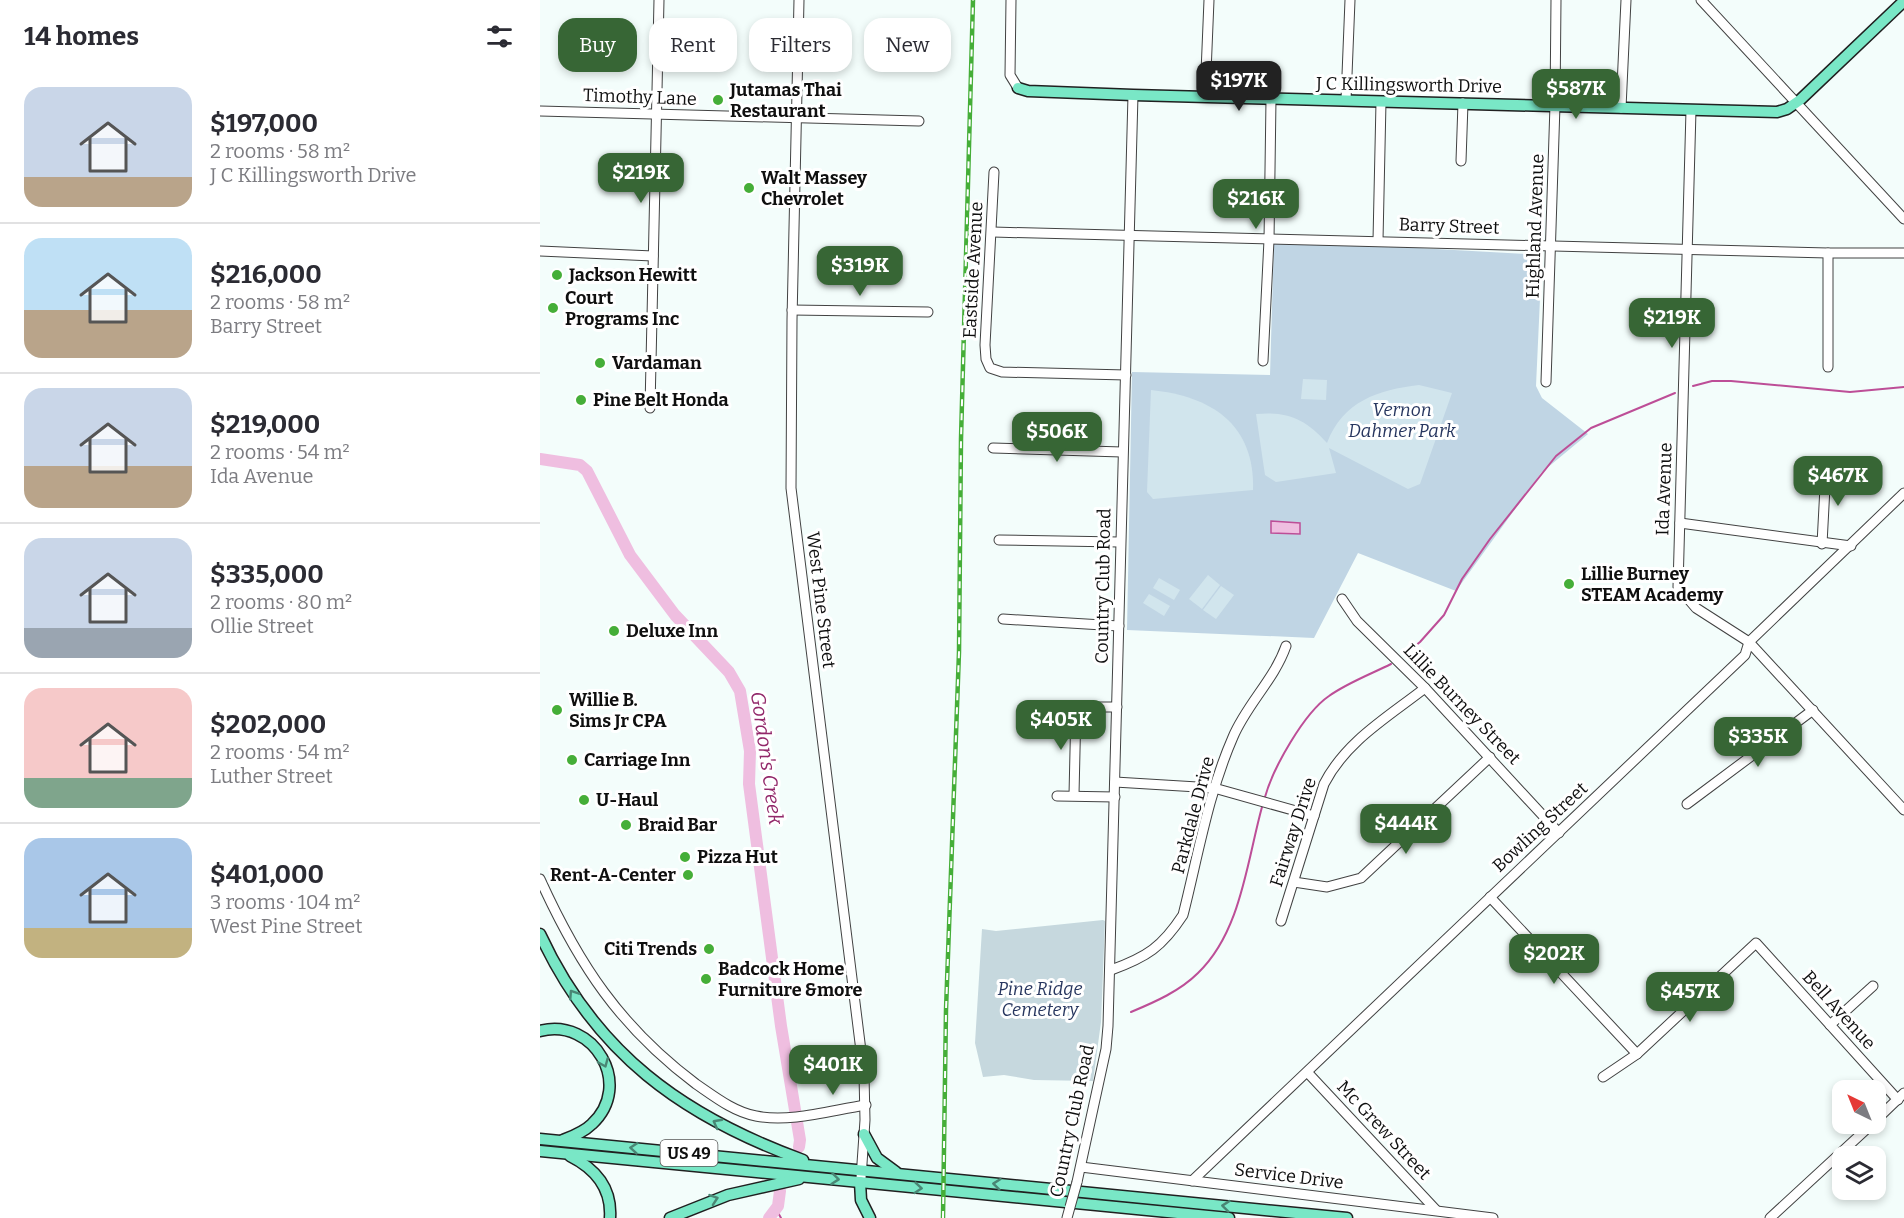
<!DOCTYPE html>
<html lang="en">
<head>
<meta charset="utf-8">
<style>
	:root { --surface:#fff; --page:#f2f2f3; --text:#2b2b33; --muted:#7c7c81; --line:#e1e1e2; --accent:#376635 }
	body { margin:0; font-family:Bitter,serif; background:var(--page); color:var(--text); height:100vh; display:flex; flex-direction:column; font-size:22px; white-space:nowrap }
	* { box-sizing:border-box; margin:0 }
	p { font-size:20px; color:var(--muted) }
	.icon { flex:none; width:33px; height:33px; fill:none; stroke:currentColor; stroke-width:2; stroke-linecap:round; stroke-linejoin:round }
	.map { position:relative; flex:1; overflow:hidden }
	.side { display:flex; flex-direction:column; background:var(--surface); width:540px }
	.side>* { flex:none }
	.guide { position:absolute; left:18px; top:18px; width:570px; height:54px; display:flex; gap:12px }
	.needle { width:39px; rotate:317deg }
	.fabs { position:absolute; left:1292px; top:1080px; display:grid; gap:12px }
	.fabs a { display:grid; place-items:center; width:54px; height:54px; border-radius:12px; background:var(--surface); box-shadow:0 3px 9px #0003; font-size:30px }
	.price { position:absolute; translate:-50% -51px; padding:0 14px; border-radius:12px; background:var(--accent); color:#fff; font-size:20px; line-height:39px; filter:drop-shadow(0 2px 3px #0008) }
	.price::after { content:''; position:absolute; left:50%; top:36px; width:18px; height:14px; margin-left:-9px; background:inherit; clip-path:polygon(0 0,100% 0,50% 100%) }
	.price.current { background:#222; color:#fff }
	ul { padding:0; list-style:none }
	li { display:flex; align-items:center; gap:18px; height:150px; padding:0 24px }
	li+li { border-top:2px solid var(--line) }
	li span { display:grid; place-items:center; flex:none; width:168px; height:120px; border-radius:18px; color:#555 }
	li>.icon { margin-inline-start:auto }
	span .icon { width:72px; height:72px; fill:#fffc; stroke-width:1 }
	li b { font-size:26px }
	h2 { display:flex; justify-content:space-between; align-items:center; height:72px; padding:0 24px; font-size:26px }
	.tag { padding:0 21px; border-radius:18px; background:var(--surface); box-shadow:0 3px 9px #0003; font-size:21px; line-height:54px }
	.tag.current { background:var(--accent); color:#fff }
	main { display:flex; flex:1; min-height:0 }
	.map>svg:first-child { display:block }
</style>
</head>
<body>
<main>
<section class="side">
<h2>14 homes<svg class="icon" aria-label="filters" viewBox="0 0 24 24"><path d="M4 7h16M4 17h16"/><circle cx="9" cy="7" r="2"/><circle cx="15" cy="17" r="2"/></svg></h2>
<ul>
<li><span style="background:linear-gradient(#c9d6e8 75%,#b9a48a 0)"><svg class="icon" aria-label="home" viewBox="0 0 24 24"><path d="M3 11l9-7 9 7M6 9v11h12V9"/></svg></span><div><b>$197,000</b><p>2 rooms · 58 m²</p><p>J C Killingsworth Drive</p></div></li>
<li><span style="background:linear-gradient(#bfe0f5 60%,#b9a48a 0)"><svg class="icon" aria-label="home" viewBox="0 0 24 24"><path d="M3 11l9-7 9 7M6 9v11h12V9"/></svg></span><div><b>$216,000</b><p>2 rooms · 58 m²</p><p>Barry Street</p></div></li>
<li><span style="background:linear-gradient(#c9d6e8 65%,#b9a48a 0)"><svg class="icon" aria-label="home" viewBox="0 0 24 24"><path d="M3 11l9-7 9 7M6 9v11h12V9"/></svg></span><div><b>$219,000</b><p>2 rooms · 54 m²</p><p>Ida Avenue</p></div></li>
<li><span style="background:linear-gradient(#c9d6e8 75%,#9aa5b1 0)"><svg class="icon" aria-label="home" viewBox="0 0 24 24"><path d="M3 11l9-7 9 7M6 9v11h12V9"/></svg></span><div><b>$335,000</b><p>2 rooms · 80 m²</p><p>Ollie Street</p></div></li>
<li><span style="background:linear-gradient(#f6c9c9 75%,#7fa58c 0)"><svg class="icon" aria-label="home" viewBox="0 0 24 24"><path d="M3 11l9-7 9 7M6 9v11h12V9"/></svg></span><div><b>$202,000</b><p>2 rooms · 54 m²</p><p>Luther Street</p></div></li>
<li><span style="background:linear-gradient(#a9c7e8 75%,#c2b280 0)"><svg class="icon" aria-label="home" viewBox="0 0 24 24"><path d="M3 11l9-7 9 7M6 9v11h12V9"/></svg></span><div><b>$401,000</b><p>3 rooms · 104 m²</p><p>West Pine Street</p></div></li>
</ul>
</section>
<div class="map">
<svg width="1364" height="1218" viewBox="0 0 1364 1218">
	<rect width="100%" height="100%" fill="#f3fdfb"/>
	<!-- green -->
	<polygon fill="#c0d5e4" points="734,240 1002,255 996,386 1002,398 1048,434 1001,473 916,591 818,553 774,638 587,630 592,372 730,375"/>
	<!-- cemetery -->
	<polygon fill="#c6d8de" points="563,920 565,921 561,1022 553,1081 494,1080 464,1075 443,1077 435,1043 442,929 456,931"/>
	<!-- pitch -->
	<g fill="#d1e5ed">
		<polygon points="763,379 787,380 786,400 761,399"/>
		<path d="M879,385L912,393L880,484L868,489L789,448L796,473L736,482L725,475L716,414C747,411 766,419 787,443C803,401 838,390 879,385Z"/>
		<path d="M611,390C671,396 715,424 713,490L613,499L607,492Z"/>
		<polygon points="668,575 680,585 662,609 649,599"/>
		<polygon points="619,578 640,590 634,600 613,588"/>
		<polygon points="681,586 694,595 676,619 663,610"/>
		<polygon points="609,594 630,606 624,616 603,603"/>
	</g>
	<!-- water -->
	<polygon fill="#efbee0" stroke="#bd4e97" stroke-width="1.5" points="731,521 760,523 760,534 731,533"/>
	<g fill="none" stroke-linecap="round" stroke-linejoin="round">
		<!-- stream -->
		<g stroke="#bd4e97" stroke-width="2">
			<polyline points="1153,386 1172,381 1191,381 1310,392 1364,387"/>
			<polyline points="864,655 880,642 904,615 922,579 950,539 1016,456 1051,428 1135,393"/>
			<path d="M725,797C733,768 764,713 789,696C807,683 831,674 851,664"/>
			<path d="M591,1012C615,1002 640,991 658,973C701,932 707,861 722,807"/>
			<polyline points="236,1209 241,1218"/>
		</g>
		<!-- river -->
		<g stroke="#efbee0" stroke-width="12">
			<polyline points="0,459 40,465 47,471 90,555 135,615 189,672 200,691 210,751 209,784 241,1026 260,1140 259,1147"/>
			<polyline points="229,1218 238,1206 240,1191"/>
		</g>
		<defs>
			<g id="minor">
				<polyline points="259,0 252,320 251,488 324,1075 325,1120 321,1178"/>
				<polyline points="471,0 470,75 478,88"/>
				<polyline points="1161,0 1364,219"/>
				<polyline points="665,97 669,0"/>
				<polyline points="806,100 810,0"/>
				<polyline points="1081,108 1086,0"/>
				<polyline points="1151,110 1138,587 1156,608 1209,642 1364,810"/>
				<polyline points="0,111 379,121"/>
				<polyline points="921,161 923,103"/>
				<polyline points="454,172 445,345 446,359 450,368 462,372 586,375"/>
				<polyline points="453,232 1288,253 1364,253"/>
				<polyline points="838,240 841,102"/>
				<polyline points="0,251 113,256"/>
				<polyline points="1288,253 1288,367"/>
				<polyline points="252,310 388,312"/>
				<polyline points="723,361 729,240 731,99"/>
				<polyline points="1006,382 1015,105 1016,0"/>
				<polyline points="110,408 119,0"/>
				<polyline points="453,448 582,452"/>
				<polyline points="1140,523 1311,546"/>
				<polyline points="459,540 579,542"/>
				<polyline points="1282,544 1286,468"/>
				<polyline points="802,599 817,621 885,688 1019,833"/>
				<polyline points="463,619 579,626"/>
				<polyline points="491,707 577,707"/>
				<polyline points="575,782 674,788 774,816"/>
				<polyline points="534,795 536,707"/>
				<polyline points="517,796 575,797"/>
				<polyline points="1147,804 1273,710"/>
				<path d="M0,879C39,965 80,1027 156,1084C175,1097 194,1112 216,1116C250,1123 292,1110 326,1105"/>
				<polyline points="754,882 787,887 821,878 950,757"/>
				<polyline points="950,897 1097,1054"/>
				<path d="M741,921L784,784C806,741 848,717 885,688"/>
				<path d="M571,970C607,957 622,947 643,915C658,856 668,794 693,737C707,704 734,680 746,646"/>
				<polyline points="1290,1025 1333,986"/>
				<polyline points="768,1073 896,1210"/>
				<polyline points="1063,1077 1097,1054 1216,943 1358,1100"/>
				<polyline points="1335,1121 1364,1093"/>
				<polyline points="541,1167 953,1218"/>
				<polyline points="652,1181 1205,655 1209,642 1364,493"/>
				<polyline points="537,1182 566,1049 568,1026 593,95"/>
				<polyline points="527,1218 530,1207"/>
				<polyline points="1230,1218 1332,1124"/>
			</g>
			<g id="major">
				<polyline points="478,88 488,91 593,95 1237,112 1247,109 1260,100 1364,1"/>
				<path d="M0,934C55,1053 142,1116 263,1160"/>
				<path d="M0,1031C54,1017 94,1085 52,1124C44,1132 33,1136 23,1140"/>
				<polyline points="324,1134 337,1158 356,1172"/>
				<polyline points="0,1139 807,1218"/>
				<polyline points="0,1151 689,1218"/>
				<path d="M30,1156C56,1169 72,1189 70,1218"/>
				<polyline points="320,1182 321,1200 330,1218"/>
				<polyline points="130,1218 188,1195 259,1179"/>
			</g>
		</defs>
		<!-- minor casing -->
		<use href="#minor" stroke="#424242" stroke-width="11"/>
		<!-- major casing -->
		<use href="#major" stroke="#202020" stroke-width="13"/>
		<!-- minor -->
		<use href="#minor" stroke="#fff" stroke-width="9"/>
		<!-- major -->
		<use href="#major" stroke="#79e7c6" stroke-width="10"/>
		<defs>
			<polyline id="rail" points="403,1218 406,1010 419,652 421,439 433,0"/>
		</defs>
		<!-- rail casing -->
		<use href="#rail" stroke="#45ae38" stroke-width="4.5"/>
		<!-- rail -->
		<use href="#rail" stroke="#fff" stroke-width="2" stroke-dasharray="7" stroke-linecap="butt"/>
		<defs>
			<polyline id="minor-bridge" points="530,1207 537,1182"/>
		</defs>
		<!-- minor-bridge casing -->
		<use href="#minor-bridge" stroke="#424242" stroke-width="11" stroke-linecap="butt"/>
		<!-- minor-bridge -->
		<use href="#minor-bridge" stroke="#fff" stroke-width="9"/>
	</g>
	<!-- one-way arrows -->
	<defs><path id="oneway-chevron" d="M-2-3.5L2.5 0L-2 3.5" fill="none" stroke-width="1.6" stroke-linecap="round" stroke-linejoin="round" transform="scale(1.5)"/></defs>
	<g stroke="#498674">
		<use href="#oneway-chevron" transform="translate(33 994) rotate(-123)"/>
		<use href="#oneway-chevron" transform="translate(64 1063) rotate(67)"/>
		<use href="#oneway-chevron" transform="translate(177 1123) rotate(-152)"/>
		<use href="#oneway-chevron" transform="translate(94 1148) rotate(-175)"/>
		<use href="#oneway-chevron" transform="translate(295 1179) rotate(6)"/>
		<use href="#oneway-chevron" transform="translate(457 1184) rotate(-174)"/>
		<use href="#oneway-chevron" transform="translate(378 1188) rotate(5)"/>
		<use href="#oneway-chevron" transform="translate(174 1199) rotate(-19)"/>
		<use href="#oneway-chevron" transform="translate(686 1206) rotate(-174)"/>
	</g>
	<!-- markers -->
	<g fill="#45ae38" stroke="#fff" stroke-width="2">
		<circle cx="178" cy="100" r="6"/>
		<circle cx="209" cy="188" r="6"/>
		<circle cx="17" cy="275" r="6"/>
		<circle cx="13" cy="308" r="6"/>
		<circle cx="60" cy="363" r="6"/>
		<circle cx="41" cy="400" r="6"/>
		<circle cx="1029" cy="584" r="6"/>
		<circle cx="74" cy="631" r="6"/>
		<circle cx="17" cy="710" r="6"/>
		<circle cx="32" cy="760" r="6"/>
		<circle cx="44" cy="800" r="6"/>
		<circle cx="86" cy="825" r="6"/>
		<circle cx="145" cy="857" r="6"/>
		<circle cx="148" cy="875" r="6"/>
		<circle cx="169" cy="949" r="6"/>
		<circle cx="166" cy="979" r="6"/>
	</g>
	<g text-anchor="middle" stroke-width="6" stroke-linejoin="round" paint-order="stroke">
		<!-- shield labels -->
		<rect fill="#fff" stroke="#575757" stroke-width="1.5" x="120.5" y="1140" width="57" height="26" rx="4.5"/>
		<g font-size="16" font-weight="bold" fill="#0f0f0f">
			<text x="149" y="1159">US 49</text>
		</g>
		<!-- street labels -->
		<g font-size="18" fill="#0f0f0f" stroke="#fff">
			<text transform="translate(869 85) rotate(1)" y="6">J C Killingsworth Drive</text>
			<text transform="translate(100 97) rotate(2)" y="6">Timothy Lane</text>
			<text transform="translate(909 226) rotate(2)" y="6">Barry Street</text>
			<text transform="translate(995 226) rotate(-88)" y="6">Highland Avenue</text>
			<text transform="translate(433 270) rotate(-87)" y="6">Eastside Avenue</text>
			<text transform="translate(1124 489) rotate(-88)" y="6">Ida Avenue</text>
			<text transform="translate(563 586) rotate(-89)" y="6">Country Club Road</text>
			<text transform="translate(281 600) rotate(83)" y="6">West Pine Street</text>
			<text transform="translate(922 704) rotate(46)" y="6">Lillie Burney Street</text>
			<text transform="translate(653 815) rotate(-75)" y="6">Parkdale Drive</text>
			<text transform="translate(1000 827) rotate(-43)" y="6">Bowling Street</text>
			<text transform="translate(753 832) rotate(-72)" y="6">Fairway Drive</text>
			<text transform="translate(1299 1010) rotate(48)" y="6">Bell Avenue</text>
			<text transform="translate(532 1121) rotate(-78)" y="6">Country Club Road</text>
			<text transform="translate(844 1130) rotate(47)" y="6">Mc Grew Street</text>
			<text transform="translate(749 1176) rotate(7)" y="6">Service Drive</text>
		</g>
		<!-- poi labels -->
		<g font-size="18" font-weight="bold" fill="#0f0f0f" stroke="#fff" text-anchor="start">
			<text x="190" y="96">Jutamas Thai<tspan x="190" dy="21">Restaurant</tspan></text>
			<text x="221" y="184">Walt Massey<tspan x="221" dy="21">Chevrolet</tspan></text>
			<text x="29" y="281">Jackson Hewitt</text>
			<text x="25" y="304">Court<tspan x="25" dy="21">Programs Inc</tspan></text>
			<text x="72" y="369">Vardaman</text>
			<text x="53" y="406">Pine Belt Honda</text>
			<text x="1041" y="580">Lillie Burney<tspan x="1041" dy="21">STEAM Academy</tspan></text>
			<text x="86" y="637">Deluxe Inn</text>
			<text x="29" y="706">Willie B.<tspan x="29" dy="21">Sims Jr CPA</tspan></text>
			<text x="44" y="766">Carriage Inn</text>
			<text x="56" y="806">U-Haul</text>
			<text x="98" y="831">Braid Bar</text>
			<text x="157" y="863">Pizza Hut</text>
			<text x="136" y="881" text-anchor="end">Rent-A-Center</text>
			<text x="157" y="955" text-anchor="end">Citi Trends</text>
			<text x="178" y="975">Badcock Home<tspan x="178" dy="21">Furniture &amp;more</tspan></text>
		</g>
		<!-- park labels -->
		<g font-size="18" font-style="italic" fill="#27365f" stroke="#fff">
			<text x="862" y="416">Vernon<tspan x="862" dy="21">Dahmer Park</tspan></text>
			<text x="500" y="995">Pine Ridge<tspan x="500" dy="21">Cemetery</tspan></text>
		</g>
		<!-- water labels -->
		<g font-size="20" font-style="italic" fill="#92286a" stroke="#fff">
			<text transform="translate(227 758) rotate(82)" y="7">Gordon's Creek</text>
		</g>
	</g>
</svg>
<div class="fabs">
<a><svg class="needle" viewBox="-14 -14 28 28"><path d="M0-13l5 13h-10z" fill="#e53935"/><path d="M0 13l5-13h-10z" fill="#7c7c81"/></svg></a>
<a><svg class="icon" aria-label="layers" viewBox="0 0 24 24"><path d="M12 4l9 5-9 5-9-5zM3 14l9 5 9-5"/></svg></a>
</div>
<b class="price current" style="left:699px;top:112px">$197K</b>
<b class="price" style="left:1036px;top:120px">$587K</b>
<b class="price" style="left:101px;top:204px">$219K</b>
<b class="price" style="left:716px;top:230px">$216K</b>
<b class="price" style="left:320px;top:297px">$319K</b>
<b class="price" style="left:1132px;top:349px">$219K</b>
<b class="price" style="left:517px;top:463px">$506K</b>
<b class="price" style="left:1298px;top:507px">$467K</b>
<b class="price" style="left:521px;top:751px">$405K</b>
<b class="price" style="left:1218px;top:768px">$335K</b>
<b class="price" style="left:866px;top:855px">$444K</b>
<b class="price" style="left:1014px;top:985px">$202K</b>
<b class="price" style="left:1150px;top:1023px">$457K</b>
<b class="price" style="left:293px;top:1096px">$401K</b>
<div class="guide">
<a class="tag current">Buy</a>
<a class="tag">Rent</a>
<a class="tag">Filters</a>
<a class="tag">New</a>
</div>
</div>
</main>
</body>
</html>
